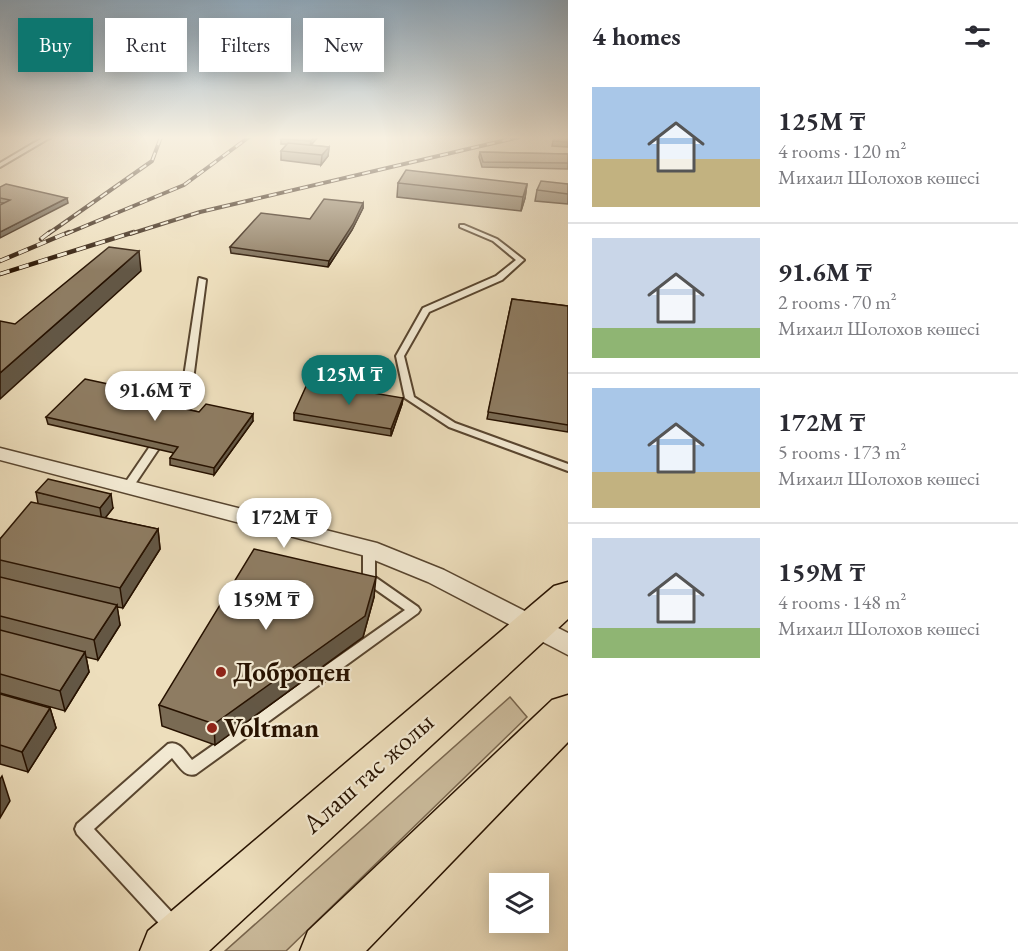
<!DOCTYPE html>
<html lang="en">
<head>
<meta charset="utf-8">
<style>
	:root { --surface:#fff; --page:#f2f2f3; --text:#2b2b33; --muted:#7c7c81; --line:#e1e1e2; --accent:#0f766e }
	body { margin:0; font-family:"EB Garamond",serif; background:var(--page); color:var(--text); height:100vh; display:flex; flex-direction:column; font-size:22px; white-space:nowrap }
	* { box-sizing:border-box; margin:0 }
	p { font-size:20px; color:var(--muted) }
	.icon { flex:none; width:33px; height:33px; fill:none; stroke:currentColor; stroke-width:2; stroke-linecap:round; stroke-linejoin:round }
	.map { position:relative; flex:1; overflow:hidden }
	.side { display:flex; flex-direction:column; background:var(--surface); width:450px }
	.side>* { flex:none }
	.banner { position:absolute; left:18px; top:18px; width:459px; height:54px; display:flex; gap:12px }
	.controls { position:absolute; left:489px; top:873px; display:grid; gap:12px }
	.controls a { display:grid; place-items:center; width:60px; height:60px; border-radius:0px; background:var(--surface); box-shadow:0 3px 15px #0003; font-size:30px }
	.price { position:absolute; translate:-50% -51px; padding:0 14px; border-radius:21px; background:#fff; color:#222; font-size:20px; line-height:39px; filter:drop-shadow(0 2px 3px #0008) }
	.price::after { content:''; position:absolute; left:50%; top:36px; width:18px; height:14px; margin-left:-9px; background:inherit; clip-path:polygon(0 0,100% 0,50% 100%) }
	.price.selected { background:var(--accent); color:#fff }
	ul { padding:0; list-style:none }
	li { display:flex; align-items:center; gap:18px; height:150px; padding:0 24px }
	li+li { border-top:2px solid var(--line) }
	li span { display:grid; place-items:center; flex:none; width:168px; height:120px; border-radius:0px; color:#555 }
	li>.icon { margin-inline-start:auto }
	span .icon { width:72px; height:72px; fill:#fffc; stroke-width:1 }
	li b { font-size:26px }
	h2 { display:flex; justify-content:space-between; align-items:center; height:72px; padding:0 24px; font-size:26px }
	.chip { padding:0 21px; border-radius:0px; background:var(--surface); box-shadow:0 3px 15px #0003; font-size:21px; line-height:54px }
	.chip.selected { background:var(--accent); color:#fff }
	main { display:flex; flex:1; min-height:0 }
	.map>svg:first-child { display:block }
</style>
</head>
<body>
<main>
<div class="map">
<svg width="568" height="951" viewBox="0 0 568 951">
	<rect width="100%" height="100%" fill="#eddebc"/>
	<filter id="stains"><feTurbulence type="fractalNoise" baseFrequency=".00333" numOctaves="4"/><feColorMatrix values="0 0 0 0 .2 0 0 0 0 .09 0 0 0 0 .02 0 0 0 .5 -.17"/></filter>
	<radialGradient id="worn" r=".72"><stop offset=".6" stop-color="#630" stop-opacity="0"/><stop offset="1" stop-color="#630" stop-opacity=".3"/></radialGradient>
	<!-- green -->
	<polygon fill="#cbbb9c" stroke="#79664e" stroke-width="1.5" points="510,697 527,717 286,951 225,951"/>
	<g fill="none" stroke-linecap="round" stroke-linejoin="round">
		<defs>
			<g id="service">
				<polygon points="44,137 51,137 0,167 0,163"/>
				<polygon points="460,225 464,225 497,239 524,260 502,280 429,312 404,356 414,397 455,423 568,464 568,471 449,427 405,398 396,356 423,308 496,276 516,260 493,241 460,227"/>
				<polygon points="199,278 206,280 190,403 177,420 174,421 169,418 180,403"/>
				<polygon points="161,435 166,438 131,490 123,490 122,488 123,486 157,436"/>
				<path d="M369,545L373,546L375,549V577L418,607L420,610L418,613L196,774C185,778 179,766 172,758L94,829L179,920L182,926L179,932L173,935L167,932L77,834L75,829L77,824L168,744C179,740 185,752 192,760L405,610L365,582L363,579V549L365,546Z"/>
			</g>
			<polygon id="minor" points="0,448 377,543 444,570 568,633 568,655 428,582 362,555 0,460"/>
			<g id="primary">
				<polygon points="568,582 568,619 209,951 140,951 148,931 554,586"/>
				<polygon points="568,695 568,742 366,951 300,951 308,931 552,700"/>
			</g>
		</defs>
		<!-- service casing -->
		<use href="#service" stroke="#58452f" stroke-width="4"/>
		<!-- minor casing -->
		<use href="#minor" stroke="#58452f" stroke-width="3"/>
		<!-- primary casing -->
		<use href="#primary" stroke="#271200" stroke-width="3"/>
		<!-- service -->
		<use href="#service" fill="#f3ead3" fill-rule="evenodd"/>
		<!-- minor -->
		<use href="#minor" fill="#f3ead3" fill-rule="evenodd"/>
		<!-- primary -->
		<use href="#primary" fill="#eddebc" fill-rule="evenodd"/>
		<defs>
			<g id="rail-far1">
				<polyline points="48,234 152,161 161,137"/>
				<polyline points="66,234 184,185 249,137"/>
				<polyline points="130,234 200,212 519,137"/>
			</g>
			<g id="rail">
				<polyline points="41,239 50,232"/>
				<polyline points="0,261 69,232"/>
				<polyline points="0,274 134,232"/>
			</g>
		</defs>
		<!-- rail-far1 casing -->
		<use href="#rail-far1" stroke="#271200" stroke-width="4"/>
		<!-- rail casing -->
		<use href="#rail" stroke="#271200" stroke-width="4.5"/>
		<!-- rail-far1 -->
		<use href="#rail-far1" stroke="#f3ead3" stroke-width="2" stroke-dasharray="8" stroke-linecap="butt"/>
		<!-- rail -->
		<use href="#rail" stroke="#f3ead3" stroke-width="3" stroke-dasharray="10" stroke-linecap="butt"/>
	</g>
	<!-- wall -->
	<g fill="#7a6b54" stroke="#271200" stroke-width="1.5">
		<polygon points="283,137 318,137 311,145 329,147 328,156 321,165 281,160 281,151 287,144 281,144 281,139"/>
		<polygon points="568,137 568,147 552,146 553,141"/>
		<polygon points="480,152 568,154 568,169 482,167 479,157"/>
		<polygon points="398,183 527,184 525,198 521,211 397,197"/>
		<polygon points="568,184 568,204 535,201 537,190"/>
		<polygon points="0,187 68,203 0,203"/>
		<polygon points="363,203 363,208 352,230 328,267 231,253 230,247"/>
		<polygon points="512,299 568,306 568,432 487,419"/>
		<polygon points="123,393 121,395 199,412 253,421 214,475 170,465 170,458 174,453 48,424 46,417"/>
		<polygon points="403,398 402,404 391,436 294,420 294,413"/>
		<polygon points="36,492 113,508 105,518 158,529 160,549 123,608 117,607 120,625 98,660 86,657 89,672 65,711 0,693 0,539 38,503"/>
		<polygon points="374,597 363,637 215,745 162,726 159,705"/>
		<polygon points="0,694 50,708 56,728 28,772 0,764"/>
	</g>
	<!-- shaded-wall -->
	<g fill="#635745" stroke="#271200" stroke-width="1.5">
		<polygon points="314,137 318,137 310,146 311,141"/>
		<polygon points="329,147 328,156 321,165 322,155"/>
		<polygon points="527,184 525,198 521,211 523,197"/>
		<polygon points="67,198 68,203 0,238 0,232"/>
		<polygon points="363,203 363,208 352,230 328,267 329,261"/>
		<polygon points="139,251 141,271 0,399 0,373"/>
		<polygon points="122,387 123,393 116,401 115,394"/>
		<polygon points="403,398 402,404 391,436 391,429"/>
		<polygon points="253,414 253,421 214,475 214,468"/>
		<polygon points="111,494 113,508 102,522 100,508"/>
		<polygon points="158,529 160,549 123,608 120,588"/>
		<polygon points="376,577 374,597 363,637 215,745 214,724"/>
		<polygon points="117,605 120,625 98,660 94,640"/>
		<polygon points="85,652 89,672 65,711 60,691"/>
		<polygon points="50,708 56,728 28,772 22,752"/>
		<polygon points="2,776 10,801 0,818 0,779"/>
	</g>
	<!-- building -->
	<g fill="#8e7c62" stroke="#271200" stroke-width="1.5">
		<polygon points="283,137 314,137 311,141 281,139"/>
		<polygon points="554,137 568,137 568,142 553,141"/>
		<polygon points="288,143 329,147 322,155 281,151"/>
		<polygon points="480,152 568,154 568,163 483,162"/>
		<polygon points="406,170 527,184 523,197 398,183"/>
		<polygon points="541,181 568,184 568,194 537,190"/>
		<polygon points="6,184 67,198 0,232 0,205 10,200 0,198 0,187"/>
		<polygon points="324,199 363,203 353,224 329,261 230,247 261,213 310,219"/>
		<polygon points="109,247 139,251 0,373 0,321 15,324"/>
		<polygon points="512,299 568,306 568,425 488,412"/>
		<polygon points="85,379 122,387 115,394 199,412 206,404 253,414 214,468 170,458 178,447 46,417"/>
		<polygon points="308,382 403,398 391,429 294,413"/>
		<polygon points="48,479 111,494 100,508 36,492"/>
		<polygon points="31,502 158,529 120,588 0,560 0,539"/>
		<polygon points="254,549 376,577 365,616 214,724 159,705"/>
		<polygon points="0,577 117,605 94,640 0,616"/>
		<polygon points="0,630 85,652 60,691 0,674"/>
		<polygon points="0,694 50,708 22,752 0,745"/>
	</g>
	<!-- sky -->
	<linearGradient id="sky" x2="0" y2="1"><stop stop-color="#8fa9bd"/><stop offset="0.51" stop-color="#f7f0e1"/><stop offset="1" stop-color="#f7f0e1" stop-opacity="0"/></linearGradient>
	<rect width="568" height="270" fill="url(#sky)"/>
	<!-- markers -->
	<g fill="#8f2418" stroke="#f3ead3" stroke-width="2">
		<circle cx="221" cy="672" r="6"/>
		<circle cx="212" cy="728" r="6"/>
	</g>
	<g text-anchor="middle" stroke-width="4.5" stroke-linejoin="round" paint-order="stroke">
		<!-- near-poi labels -->
		<g font-size="27" font-weight="bold" fill="#271200" stroke="#f3ead3" text-anchor="start">
			<text x="233" y="681">Доброцен</text>
			<text x="224" y="737">Voltman</text>
		</g>
		<!-- near-street labels -->
		<g font-size="27" fill="#271200" stroke="#f3ead3">
			<text transform="translate(368 773) rotate(-42)" y="9">Алаш тас жолы</text>
		</g>
	</g>
	<rect width="100%" height="100%" filter="url(#stains)"/>
	<rect width="100%" height="100%" fill="url(#worn)"/>
</svg>
<div class="controls">
<a><svg class="icon" aria-label="layers" viewBox="0 0 24 24"><path d="M12 4l9 5-9 5-9-5zM3 14l9 5 9-5"/></svg></a>
</div>
<b class="price selected" style="left:349px;top:406px">125M ₸</b>
<b class="price" style="left:155px;top:422px">91.6M ₸</b>
<b class="price" style="left:284px;top:549px">172M ₸</b>
<b class="price" style="left:266px;top:631px">159M ₸</b>
<div class="banner">
<a class="chip selected">Buy</a>
<a class="chip">Rent</a>
<a class="chip">Filters</a>
<a class="chip">New</a>
</div>
</div>
<section class="side">
<h2>4 homes<svg class="icon" aria-label="filters" viewBox="0 0 24 24"><path d="M4 7h16M4 17h16"/><circle cx="9" cy="7" r="2"/><circle cx="15" cy="17" r="2"/></svg></h2>
<ul>
<li><span style="background:linear-gradient(#a9c7e8 60%,#c2b280 0)"><svg class="icon" aria-label="home" viewBox="0 0 24 24"><path d="M3 11l9-7 9 7M6 9v11h12V9"/></svg></span><div><b>125M ₸</b><p>4 rooms · 120 m²</p><p>Михаил Шолохов көшесі</p></div></li>
<li><span style="background:linear-gradient(#c9d6e8 75%,#8fb573 0)"><svg class="icon" aria-label="home" viewBox="0 0 24 24"><path d="M3 11l9-7 9 7M6 9v11h12V9"/></svg></span><div><b>91.6M ₸</b><p>2 rooms · 70 m²</p><p>Михаил Шолохов көшесі</p></div></li>
<li><span style="background:linear-gradient(#a9c7e8 70%,#c2b280 0)"><svg class="icon" aria-label="home" viewBox="0 0 24 24"><path d="M3 11l9-7 9 7M6 9v11h12V9"/></svg></span><div><b>172M ₸</b><p>5 rooms · 173 m²</p><p>Михаил Шолохов көшесі</p></div></li>
<li><span style="background:linear-gradient(#c9d6e8 75%,#8fb573 0)"><svg class="icon" aria-label="home" viewBox="0 0 24 24"><path d="M3 11l9-7 9 7M6 9v11h12V9"/></svg></span><div><b>159M ₸</b><p>4 rooms · 148 m²</p><p>Михаил Шолохов көшесі</p></div></li>
</ul>
</section>
</main>
</body>
</html>
